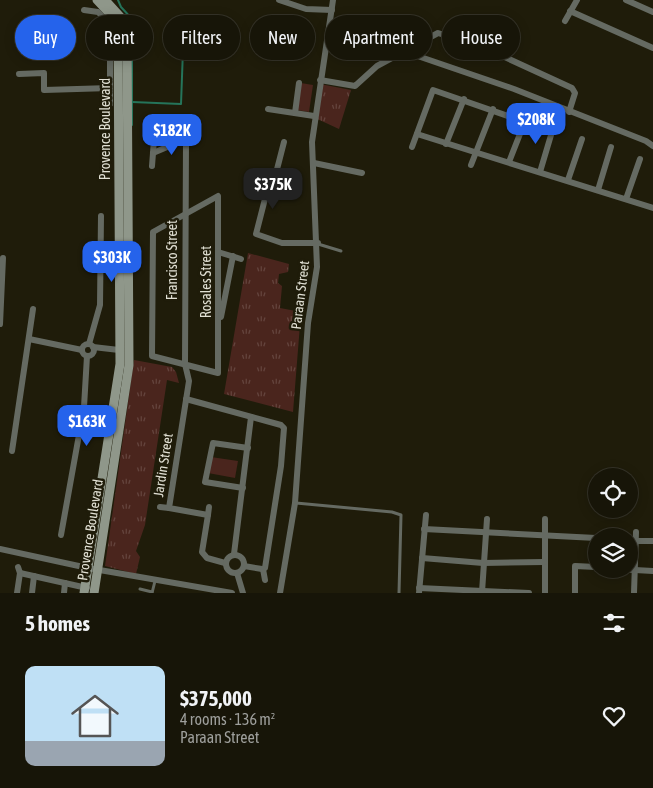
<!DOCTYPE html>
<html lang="en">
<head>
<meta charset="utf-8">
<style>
	:root { --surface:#171508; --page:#201e12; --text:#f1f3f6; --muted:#9e9f9c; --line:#363429; --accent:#2563eb }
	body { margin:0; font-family:"Asap Condensed",sans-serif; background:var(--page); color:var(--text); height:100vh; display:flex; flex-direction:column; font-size:19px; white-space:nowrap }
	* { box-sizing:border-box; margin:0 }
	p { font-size:16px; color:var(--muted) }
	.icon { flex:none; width:28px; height:28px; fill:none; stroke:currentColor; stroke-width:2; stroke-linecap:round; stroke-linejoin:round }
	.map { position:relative; height:593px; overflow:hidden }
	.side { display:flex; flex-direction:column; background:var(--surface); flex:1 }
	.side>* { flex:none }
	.banner { position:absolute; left:15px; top:15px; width:624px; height:45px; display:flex; gap:10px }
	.tools { position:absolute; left:588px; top:468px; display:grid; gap:10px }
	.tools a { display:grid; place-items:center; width:50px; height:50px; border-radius:50%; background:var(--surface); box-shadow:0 2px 12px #0003,0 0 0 1px var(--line); font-size:25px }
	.price { position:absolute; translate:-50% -42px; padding:0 11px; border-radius:10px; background:var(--accent); color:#fff; font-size:16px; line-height:32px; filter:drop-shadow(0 1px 2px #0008) }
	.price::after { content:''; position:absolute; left:50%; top:30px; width:15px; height:11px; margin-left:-8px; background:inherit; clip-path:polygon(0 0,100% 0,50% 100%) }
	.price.selected { background:#222; color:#fff }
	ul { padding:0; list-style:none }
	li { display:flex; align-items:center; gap:15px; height:125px; padding:0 25px }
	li+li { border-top:1px solid var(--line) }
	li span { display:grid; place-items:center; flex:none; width:140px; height:100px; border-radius:10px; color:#555 }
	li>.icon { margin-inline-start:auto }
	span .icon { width:60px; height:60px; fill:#fffc; stroke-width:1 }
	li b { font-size:21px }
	h2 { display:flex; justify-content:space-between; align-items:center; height:60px; padding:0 25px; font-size:21px }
	.chip { padding:0 18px; border-radius:22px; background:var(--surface); box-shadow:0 2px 12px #0003,0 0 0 1px var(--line); font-size:18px; line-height:45px }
	.chip.selected { background:var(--accent); color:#fff }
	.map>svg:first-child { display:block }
</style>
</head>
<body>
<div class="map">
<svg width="653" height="593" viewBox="0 0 653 593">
	<defs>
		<pattern id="grass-tufts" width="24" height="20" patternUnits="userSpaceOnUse" patternTransform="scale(1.25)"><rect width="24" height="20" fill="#4a251d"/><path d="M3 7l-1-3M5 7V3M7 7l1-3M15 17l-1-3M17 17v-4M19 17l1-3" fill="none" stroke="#64443d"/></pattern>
	</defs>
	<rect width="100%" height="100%" fill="#1f1c0a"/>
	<!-- grass -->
	<g fill="url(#grass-tufts)">
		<polygon points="320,84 351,90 339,129 313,117"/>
		<polygon points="248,253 289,264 288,272 279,274 278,283 282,286 280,308 301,312 293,412 224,394"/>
		<polygon points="134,360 172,367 176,372 179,383 167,380 145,525 136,551 140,557 136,574 105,566"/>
	</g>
	<!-- pitch -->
	<g fill="#4a251d">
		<polygon points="301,83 313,85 309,112 297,110"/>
		<polygon points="211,457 238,461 235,478 208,473"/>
	</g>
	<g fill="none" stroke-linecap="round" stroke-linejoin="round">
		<!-- stream -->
		<g stroke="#25745a" stroke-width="2">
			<polyline points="118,0 121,7 132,19 132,125"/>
			<polyline points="132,102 181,104 184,22"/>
		</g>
		<!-- lane -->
		<g stroke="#656a62" stroke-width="3">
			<polyline points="318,244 341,251"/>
			<polyline points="296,503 392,512 401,515 399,593"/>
			<polyline points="140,589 152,592"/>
			<polyline points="152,593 155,581"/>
		</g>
		<!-- street -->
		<g stroke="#656a62" stroke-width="6">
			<polyline points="279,0 306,9 332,10"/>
			<polyline points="626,0 653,12"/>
			<polyline points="84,10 98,12 106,20 110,35 110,104"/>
			<polyline points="570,11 653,48"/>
			<polyline points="565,21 577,0"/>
			<polyline points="403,51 514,89 646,141 653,146"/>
			<polyline points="19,74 44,73 44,90 110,88"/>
			<polyline points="320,80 355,86 377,66 438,33 485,48 572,88 575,93 569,112"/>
			<polyline points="268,109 314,116"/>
			<polyline points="295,113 299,83"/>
			<polyline points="417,134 653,208"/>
			<polyline points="284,142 274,181 267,191 256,234 282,243 318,243"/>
			<polyline points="446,144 464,99"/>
			<polyline points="412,147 433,90 525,122"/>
			<polyline points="153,153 179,142"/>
			<polyline points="509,162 529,111"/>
			<polyline points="314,163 362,173"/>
			<polyline points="471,165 493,109"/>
			<polyline points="152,166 154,140 186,141 185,364 189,381 169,508 208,515 202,552 207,558 225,563"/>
			<polyline points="540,172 554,125"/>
			<polyline points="568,180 582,139"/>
			<polyline points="598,190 611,147"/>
			<polygon points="218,196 218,373 152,356 153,232"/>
			<polyline points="626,199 640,159"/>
			<polyline points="218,252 241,259"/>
			<polyline points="221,317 233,256"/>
			<polyline points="0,324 3,258"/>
			<polyline points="29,339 82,350"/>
			<polyline points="89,344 100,305 101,216"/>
			<circle cx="88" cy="350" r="6"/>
			<polyline points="93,347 119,350"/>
			<polyline points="186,399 281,425 284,428 281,466 265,568 262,569 244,566"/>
			<polyline points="12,451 33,309"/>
			<polyline points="243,488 205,482 213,443 248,448"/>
			<polyline points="160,507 169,508"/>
			<polyline points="208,515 209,507"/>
			<polyline points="545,519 545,593"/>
			<polyline points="424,529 596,538"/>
			<polyline points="61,535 84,407 87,356"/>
			<polyline points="629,541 653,541"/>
			<polyline points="0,549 88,568 232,593"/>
			<polyline points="234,554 251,417"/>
			<circle cx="235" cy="564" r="9"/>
			<polyline points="422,558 483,563 544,562"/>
			<polyline points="263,569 265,580"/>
			<polyline points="617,569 653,571"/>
			<polyline points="20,573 87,588"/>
			<polyline points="237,573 243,593"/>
			<polyline points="419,588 529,593"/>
			<polyline points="482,592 487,519"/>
			<polyline points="17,593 20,573 18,567"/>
			<polyline points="32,593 34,576"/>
			<polyline points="64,593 65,583"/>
			<polyline points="280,593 295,503 308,323 317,267 312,142 333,0"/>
			<polyline points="419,593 426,515"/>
			<polyline points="575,593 575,566 596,567"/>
			<polyline points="634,593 636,532"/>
		</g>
		<!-- secondary -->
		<g stroke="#8f978a" stroke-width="9">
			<polyline points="84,593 120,364 118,31 113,17 97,0"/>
			<polyline points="94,593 129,365 127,31 125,22 105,0"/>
		</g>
	</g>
	<g text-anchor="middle" stroke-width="5" stroke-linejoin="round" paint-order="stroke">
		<!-- street labels -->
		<g font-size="14" fill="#e1e0d4" stroke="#1f1c0a">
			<text transform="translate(105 129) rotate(-90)" y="5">Provence Boulevard</text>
			<text transform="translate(172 260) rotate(-90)" y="5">Francisco Street</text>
			<text transform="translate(206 282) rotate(-90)" y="5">Rosales Street</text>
			<text transform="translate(300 295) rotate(-83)" y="5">Paraan Street</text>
			<text transform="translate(163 465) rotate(-81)" y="5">Jardin Street</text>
			<text transform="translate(90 530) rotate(-81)" y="5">Provence Boulevard</text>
		</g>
	</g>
</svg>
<div class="tools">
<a><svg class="icon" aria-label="locate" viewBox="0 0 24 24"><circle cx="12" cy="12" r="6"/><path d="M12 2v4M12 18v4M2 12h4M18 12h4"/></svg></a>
<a><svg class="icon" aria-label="layers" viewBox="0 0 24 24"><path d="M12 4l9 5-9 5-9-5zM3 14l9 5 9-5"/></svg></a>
</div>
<b class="price" style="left:536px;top:145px">$208K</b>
<b class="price" style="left:172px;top:156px">$182K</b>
<b class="price selected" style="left:273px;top:210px">$375K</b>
<b class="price" style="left:112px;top:283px">$303K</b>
<b class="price" style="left:87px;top:447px">$163K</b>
<div class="banner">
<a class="chip selected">Buy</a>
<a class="chip">Rent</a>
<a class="chip">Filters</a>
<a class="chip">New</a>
<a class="chip">Apartment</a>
<a class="chip">House</a>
</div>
</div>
<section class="side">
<h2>5 homes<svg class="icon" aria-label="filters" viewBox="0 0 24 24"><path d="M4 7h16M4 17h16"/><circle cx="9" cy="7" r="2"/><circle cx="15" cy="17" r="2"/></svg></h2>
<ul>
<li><span style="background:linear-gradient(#bfe0f5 75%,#9aa5b1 0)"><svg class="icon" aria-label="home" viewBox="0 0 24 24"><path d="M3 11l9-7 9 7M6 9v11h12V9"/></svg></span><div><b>$375,000</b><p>4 rooms · 136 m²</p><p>Paraan Street</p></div><svg class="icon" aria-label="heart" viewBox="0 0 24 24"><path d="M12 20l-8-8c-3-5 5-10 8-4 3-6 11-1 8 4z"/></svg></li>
</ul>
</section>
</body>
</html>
